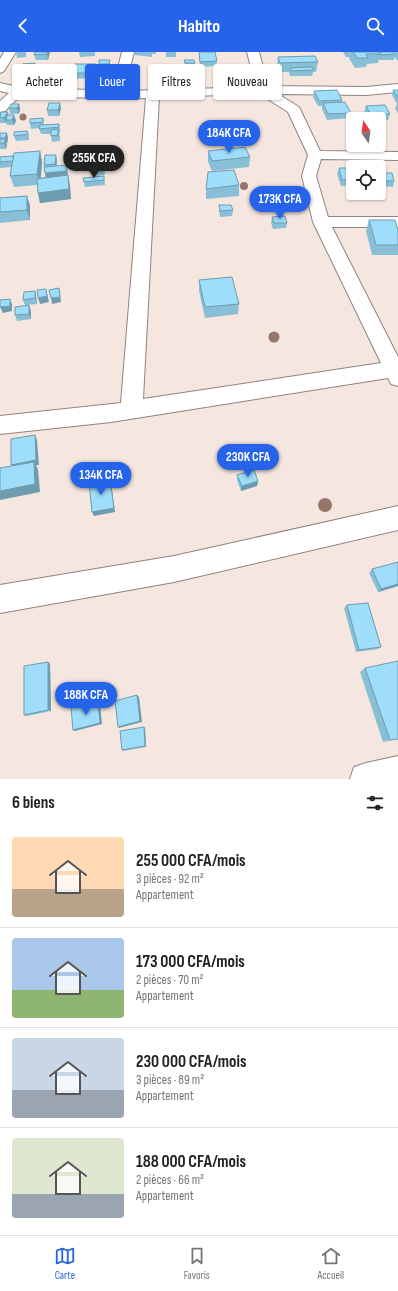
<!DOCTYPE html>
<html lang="fr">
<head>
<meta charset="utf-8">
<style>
	:root { --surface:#fff; --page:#f6f6f6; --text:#202124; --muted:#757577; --line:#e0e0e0; --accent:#2563eb }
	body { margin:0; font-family:"Sofia Sans Condensed",sans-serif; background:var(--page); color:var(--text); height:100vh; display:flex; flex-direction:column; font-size:15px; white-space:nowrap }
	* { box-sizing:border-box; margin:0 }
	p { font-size:13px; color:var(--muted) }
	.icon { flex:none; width:22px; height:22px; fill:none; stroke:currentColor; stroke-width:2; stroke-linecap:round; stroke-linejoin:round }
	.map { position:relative; height:727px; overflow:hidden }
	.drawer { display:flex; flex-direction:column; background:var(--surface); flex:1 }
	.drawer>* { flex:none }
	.banner { position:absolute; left:12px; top:12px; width:374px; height:36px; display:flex; gap:8px }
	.needle { width:26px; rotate:347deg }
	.fabs { position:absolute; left:346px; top:60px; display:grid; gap:8px }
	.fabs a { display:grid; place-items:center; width:40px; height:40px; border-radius:4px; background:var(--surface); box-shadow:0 1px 3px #0004; font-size:20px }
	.price { position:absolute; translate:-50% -34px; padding:0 9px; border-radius:14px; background:var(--accent); color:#fff; font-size:13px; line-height:26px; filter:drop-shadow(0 1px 2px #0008) }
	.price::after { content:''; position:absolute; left:50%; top:24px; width:12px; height:9px; margin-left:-6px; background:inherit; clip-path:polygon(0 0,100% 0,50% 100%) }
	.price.selected { background:#222; color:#fff }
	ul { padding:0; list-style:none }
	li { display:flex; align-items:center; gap:12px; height:100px; padding:0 12px }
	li+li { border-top:1px solid var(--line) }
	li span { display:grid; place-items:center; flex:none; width:112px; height:80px; border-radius:4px; color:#555 }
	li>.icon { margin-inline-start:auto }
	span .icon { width:48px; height:48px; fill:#fffc; stroke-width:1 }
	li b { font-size:17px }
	h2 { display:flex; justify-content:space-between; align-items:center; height:48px; padding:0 12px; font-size:17px }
	.chip { padding:0 14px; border-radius:4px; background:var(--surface); box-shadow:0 1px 3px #0004; font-size:14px; line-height:36px }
	.chip.selected { background:var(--accent); color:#fff }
	header { display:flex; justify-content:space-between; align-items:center; height:52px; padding:0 12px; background:var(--accent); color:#fff; font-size:18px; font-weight:700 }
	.dock { display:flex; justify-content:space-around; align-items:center; height:56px; border-top:1px solid var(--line); background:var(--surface); font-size:11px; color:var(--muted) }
	.dock a { display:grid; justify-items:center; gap:2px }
	.dock .selected { color:var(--accent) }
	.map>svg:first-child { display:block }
</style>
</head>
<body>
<header><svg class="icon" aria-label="back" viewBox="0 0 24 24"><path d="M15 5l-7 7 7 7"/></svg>Habito<svg class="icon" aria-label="search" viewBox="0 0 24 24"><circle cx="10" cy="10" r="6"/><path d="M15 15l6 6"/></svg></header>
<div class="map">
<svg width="398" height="727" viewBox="0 0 398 727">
	<rect width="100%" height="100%" fill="#f6e6e0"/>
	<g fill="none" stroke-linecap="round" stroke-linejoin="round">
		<defs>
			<g id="minor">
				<polygon points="4,0 16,0 4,19 0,21 0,7"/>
				<path d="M122,0H134L124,39L256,35L247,0H259L268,34L366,35L398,32V40L366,43L278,42L299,55L320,99L398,100V108L321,107L316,124L328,165H398V175H332L398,305V334L391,332L388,326L111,370L0,382V364L121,351L146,46L117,47L21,43L5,59L0,60V49L9,41L0,39V31L18,35L112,39ZM260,42L288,60L308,103L302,124L313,170L381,311L143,347L159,45Z"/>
				<polygon points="398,454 398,478 174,530 0,561 0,533 174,504"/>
				<polygon points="398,704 398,727 350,727 354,715 366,711"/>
			</g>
		</defs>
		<!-- minor casing -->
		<use href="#minor" stroke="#91837e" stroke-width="2"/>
		<!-- minor -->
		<use href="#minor" fill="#fff" fill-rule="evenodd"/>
	</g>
	<!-- trees -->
	<g fill="#96766a">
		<circle cx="23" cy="65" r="3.5"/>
		<circle cx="244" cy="134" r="4"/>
		<circle cx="274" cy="285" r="5.5"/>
		<circle cx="325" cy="453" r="7"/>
	</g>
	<!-- wall -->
	<g fill="#88bfd7">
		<polygon points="16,0 29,0 26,0 26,5 17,6"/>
		<polygon points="35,0 50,0 48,8 36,8 34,3"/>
		<polygon points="79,0 95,0 95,4 80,5"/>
		<polygon points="135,0 156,0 156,2 152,2 152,5 135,3"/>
		<rect x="166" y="0" width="10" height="5"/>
		<polygon points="199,0 217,9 216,14 200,15"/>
		<polygon points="343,0 398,0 398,9 394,5 394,8 380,8 379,7 378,11 367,12 366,15 355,16 349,6 349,5 346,5"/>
		<polygon points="278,5 318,10 316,20 313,20 312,24 290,24 289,20 279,20 277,14"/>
		<polygon points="110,8 110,17 100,18 99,12"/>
		<polygon points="184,8 195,11 195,16 185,16"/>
		<polygon points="35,11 36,16 35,24 22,25 21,20"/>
		<polygon points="96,12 97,17 94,26 72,27 71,21"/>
		<polygon points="393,38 398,38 398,61 395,57 397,52 392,43"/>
		<polygon points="314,39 342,48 342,50 351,61 350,66 327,68 322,57 322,54 318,54 313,45"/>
		<polygon points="19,52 20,57 19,62 10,62 9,56"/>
		<polygon points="366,54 390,62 388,68 379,68 379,67 362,67 362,64 367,64 364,60"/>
		<polygon points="61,56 59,64 48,64 47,58"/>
		<polygon points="8,60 8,63 14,63 16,69 14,73 7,73 6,70 6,71 0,71 0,61"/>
		<polygon points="43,66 44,73 59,72 60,77 60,81 59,81 60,89 52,90 51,82 41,82 39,76 31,77 30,71"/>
		<polygon points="27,79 29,84 29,88 16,89 14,84"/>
		<polygon points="0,81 7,81 8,87 6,92 6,97 0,97"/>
		<polygon points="40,99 42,110 41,126 46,125 44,113 57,108 56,114 67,118 71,147 40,151 38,141 37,133 14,135 10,124 12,115 0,116 0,105 13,104"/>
		<polygon points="208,99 250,105 249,115 212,119 208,110"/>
		<polygon points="104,111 105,123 92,124 91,118"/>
		<polygon points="339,116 353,116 353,133 341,134 337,122"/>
		<polygon points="379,121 394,129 393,135 379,134"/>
		<polygon points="104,124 105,133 85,135 83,126"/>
		<polygon points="239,133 239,144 206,147 206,137"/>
		<polygon points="27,144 30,154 30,168 0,171 0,146"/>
		<polygon points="219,153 233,158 232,164 220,165 219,159"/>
		<polygon points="272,165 287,171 286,176 273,177 271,171"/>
		<polygon points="369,168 398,178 398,203 372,203 366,179"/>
		<polygon points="199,228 239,252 238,262 205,266 199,239"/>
		<polygon points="36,244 37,252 25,253 23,248"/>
		<polygon points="31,259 31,267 17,269 15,263"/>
		<polygon points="237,423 258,429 257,434 241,439 237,428"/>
		<polygon points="398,510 398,534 378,540 369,521 372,517"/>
		<polygon points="347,553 381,595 378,597 356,600 344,556"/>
		<polygon points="48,610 50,612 51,659 27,664 24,663"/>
		<polygon points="365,616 398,687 383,690 360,620"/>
		<polygon points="145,676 146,695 123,699 122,698"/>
	</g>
	<!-- shaded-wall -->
	<g fill="#6f9baf">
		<polygon points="48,0 50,0 48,8 47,2"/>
		<polygon points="35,11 36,16 35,24 34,19"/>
		<polygon points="96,12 97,17 94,26 94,21"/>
		<polygon points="60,51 61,56 59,64 58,58"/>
		<polygon points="19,52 20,57 19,62 17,56"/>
		<polygon points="8,60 9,66 6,68 6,71 4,66"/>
		<polygon points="14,63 16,69 14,73 12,68"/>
		<polygon points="58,77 60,89 58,83"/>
		<polygon points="7,81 8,87 7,92 5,86"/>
		<polygon points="5,87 7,93 6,97 4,91"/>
		<polygon points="40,99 42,110 40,133 37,122"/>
		<polygon points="56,103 57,108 56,118 55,112"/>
		<polygon points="66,113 70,133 71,147 40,151 38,141 46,127 45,121"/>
		<polygon points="27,144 30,154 30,168 27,158"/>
		<polygon points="59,236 60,242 61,250 52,252 51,246"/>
		<polygon points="46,237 49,250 40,252 38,246"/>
		<polygon points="35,239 36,244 37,252 35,246"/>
		<polygon points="10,247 12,252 12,259 3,261 0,255"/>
		<polygon points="29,253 31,259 31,267 29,262"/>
		<polygon points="35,383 37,388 39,413 36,413 38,418 40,440 0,448 0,439 14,418 11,413"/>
		<polygon points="110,427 111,431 115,460 94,464 92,460"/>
		<polygon points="258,429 257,434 241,439 242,434"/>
		<polygon points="398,532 398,534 378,540 381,537"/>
		<polygon points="48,610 50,612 51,659 48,658"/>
		<polygon points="137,643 139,645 142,670 119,676 118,675"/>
		<polygon points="98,649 100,651 102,672 75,679 73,678"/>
		<polygon points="144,675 145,676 146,695 145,694"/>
	</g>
	<!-- building -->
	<g fill="#9edefa" stroke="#6f9baf">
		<polygon points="35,0 48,0 47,2 34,3"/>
		<polygon points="199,0 215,0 217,9 200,10"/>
		<polygon points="353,0 379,0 380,2 366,2 368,6 357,6"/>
		<polygon points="379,0 393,0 395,2 381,3"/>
		<polygon points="315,4 318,10 280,11 278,5"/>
		<polygon points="99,8 110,8 109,12 99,12"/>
		<polygon points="184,8 194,8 195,11 185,11"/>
		<polygon points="35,11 34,19 21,20 22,12"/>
		<polygon points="74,12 96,12 94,21 71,21"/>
		<polygon points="312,15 313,18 291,19 290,16"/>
		<polygon points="337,38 342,48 319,49 314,39"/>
		<polygon points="393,38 398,38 398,46"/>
		<polygon points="345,50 351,61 328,62 323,51"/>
		<polygon points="49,51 60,51 58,58 47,58"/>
		<polygon points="11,52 19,52 17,56 9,56"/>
		<polygon points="385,53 390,62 371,63 366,54"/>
		<polygon points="1,60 8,60 4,66 0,65"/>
		<polygon points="7,63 14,63 12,68 6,68"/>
		<polygon points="362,64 372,64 374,67 364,67"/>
		<polygon points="43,66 43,70 30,71 30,67"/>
		<polygon points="59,72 59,75 39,77 40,73"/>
		<polygon points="58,77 58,83 51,84 51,78"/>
		<polygon points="27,79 28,82 14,84 14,80"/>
		<polygon points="0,81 7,81 5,86 0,86"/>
		<polygon points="0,87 5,87 4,91 0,91"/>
		<polygon points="245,95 250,105 212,109 208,99"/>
		<polygon points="40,99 37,122 10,124 14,101"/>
		<polygon points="45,103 56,103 55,112 44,113"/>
		<polygon points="13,104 13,109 0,110 0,105"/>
		<polygon points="104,111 104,117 91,118 90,112"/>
		<polygon points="66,113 67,119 45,121 44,115"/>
		<polygon points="339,116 353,116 353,128 342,128"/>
		<polygon points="234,118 239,133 206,137 208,120"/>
		<polygon points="379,121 392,121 394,129 379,129"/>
		<polygon points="68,123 69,137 38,141 37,127"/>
		<polygon points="104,124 104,128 84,130 83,126"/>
		<polygon points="27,144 27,158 0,160 0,146"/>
		<polygon points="219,153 231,153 233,158 220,159"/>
		<polygon points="285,164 287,171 274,171 272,165"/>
		<polygon points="369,168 395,168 398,178 398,193 376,193"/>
		<polygon points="232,225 239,252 205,255 199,228"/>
		<polygon points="59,236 60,245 51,246 49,238"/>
		<polygon points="46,237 47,244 38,246 37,238"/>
		<polygon points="35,239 35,246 23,248 24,240"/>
		<polygon points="10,247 10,254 0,255 0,248"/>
		<polygon points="29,253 29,262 15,263 15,255"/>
		<polygon points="35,383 36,408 11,413 11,387"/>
		<polygon points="34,410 35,432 0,439 0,416"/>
		<polygon points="254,418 258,429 242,434 237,423"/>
		<polygon points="110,427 114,456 92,460 89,431"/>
		<polygon points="398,510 398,532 381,537 372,517"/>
		<polygon points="368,551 381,595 359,598 347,553"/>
		<polygon points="398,609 398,687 390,688 365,616"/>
		<polygon points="48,610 48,658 24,663 24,614"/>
		<polygon points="137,643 140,669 118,675 115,649"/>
		<polygon points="98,649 100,671 73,678 71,656"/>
		<polygon points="144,675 145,694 122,698 120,679"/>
	</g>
</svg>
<div class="fabs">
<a><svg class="needle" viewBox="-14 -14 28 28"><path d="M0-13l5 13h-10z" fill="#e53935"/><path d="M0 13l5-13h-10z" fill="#757577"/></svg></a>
<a><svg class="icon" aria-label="locate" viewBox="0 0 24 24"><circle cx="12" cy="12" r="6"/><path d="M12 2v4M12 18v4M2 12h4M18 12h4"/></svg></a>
</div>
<b class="price" style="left:229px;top:102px">184K CFA</b>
<b class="price selected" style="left:94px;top:127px">255K CFA</b>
<b class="price" style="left:280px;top:168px">173K CFA</b>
<b class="price" style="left:248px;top:426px">230K CFA</b>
<b class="price" style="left:101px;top:444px">134K CFA</b>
<b class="price" style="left:86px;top:664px">188K CFA</b>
<div class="banner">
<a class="chip">Acheter</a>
<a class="chip selected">Louer</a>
<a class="chip">Filtres</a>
<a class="chip">Nouveau</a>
</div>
</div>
<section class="drawer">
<h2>6 biens<svg class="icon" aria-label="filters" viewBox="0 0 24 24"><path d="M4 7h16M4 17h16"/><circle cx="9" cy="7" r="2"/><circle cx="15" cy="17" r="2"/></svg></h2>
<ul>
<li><span style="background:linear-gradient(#ffd9b3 65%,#b9a48a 0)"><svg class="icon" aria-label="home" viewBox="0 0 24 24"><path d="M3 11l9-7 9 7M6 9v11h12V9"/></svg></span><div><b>255 000 CFA/mois</b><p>3 pièces · 92 m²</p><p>Appartement</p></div></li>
<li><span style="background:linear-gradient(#a9c7e8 65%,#8fb573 0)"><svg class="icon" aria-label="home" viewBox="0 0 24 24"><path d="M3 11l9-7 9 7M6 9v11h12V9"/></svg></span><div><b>173 000 CFA/mois</b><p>2 pièces · 70 m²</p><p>Appartement</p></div></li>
<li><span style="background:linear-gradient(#c9d6e8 65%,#9aa5b1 0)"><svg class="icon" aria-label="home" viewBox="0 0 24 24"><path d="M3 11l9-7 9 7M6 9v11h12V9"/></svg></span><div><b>230 000 CFA/mois</b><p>3 pièces · 89 m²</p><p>Appartement</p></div></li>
<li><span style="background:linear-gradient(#dfe7d0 70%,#9aa5b1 0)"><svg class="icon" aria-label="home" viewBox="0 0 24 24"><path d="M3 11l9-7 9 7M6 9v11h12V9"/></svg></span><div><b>188 000 CFA/mois</b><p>2 pièces · 66 m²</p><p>Appartement</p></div></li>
</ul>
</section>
<nav class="dock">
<a class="selected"><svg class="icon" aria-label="map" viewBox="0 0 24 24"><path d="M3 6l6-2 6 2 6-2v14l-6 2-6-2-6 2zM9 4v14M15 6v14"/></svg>Carte</a>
<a><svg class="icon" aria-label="saved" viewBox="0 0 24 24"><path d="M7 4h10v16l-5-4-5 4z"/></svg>Favoris</a>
<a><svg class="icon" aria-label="home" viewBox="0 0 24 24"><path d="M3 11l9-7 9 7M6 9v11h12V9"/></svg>Accueil</a>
</nav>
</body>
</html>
